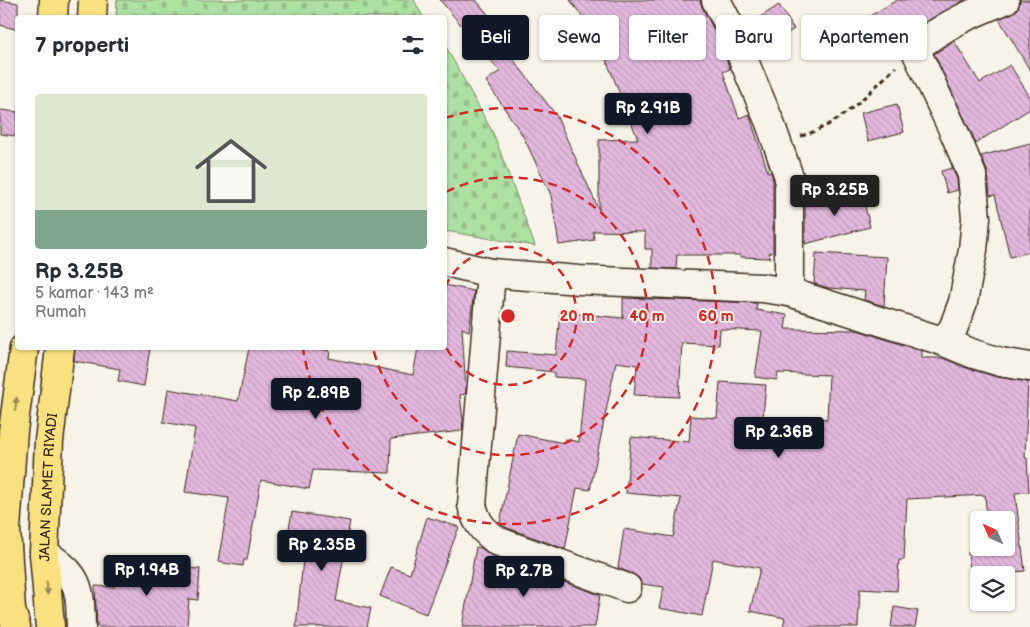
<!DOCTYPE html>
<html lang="id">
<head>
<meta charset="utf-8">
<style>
	:root { --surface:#fff; --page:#f7f7f7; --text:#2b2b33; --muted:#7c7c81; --accent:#111827 }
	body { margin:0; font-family:"Balsamiq Sans",sans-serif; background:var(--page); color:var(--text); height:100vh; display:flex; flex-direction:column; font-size:19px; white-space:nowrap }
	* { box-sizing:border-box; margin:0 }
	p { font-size:16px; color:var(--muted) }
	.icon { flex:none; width:28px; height:28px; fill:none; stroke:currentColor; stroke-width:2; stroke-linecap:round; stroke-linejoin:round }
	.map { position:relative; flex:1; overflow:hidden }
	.drawer { position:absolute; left:15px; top:15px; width:432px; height:335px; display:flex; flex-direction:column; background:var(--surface); border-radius:5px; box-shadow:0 1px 4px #0004 }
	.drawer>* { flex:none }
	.banner { position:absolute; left:462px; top:15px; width:475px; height:45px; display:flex; gap:10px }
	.needle { width:32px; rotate:315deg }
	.controls { position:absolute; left:970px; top:511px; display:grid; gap:10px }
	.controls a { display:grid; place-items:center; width:45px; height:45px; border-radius:5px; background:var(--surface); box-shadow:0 1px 4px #0004; font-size:25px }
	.price { position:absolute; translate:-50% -42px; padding:0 11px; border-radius:5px; background:var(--accent); color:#fff; font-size:16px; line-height:32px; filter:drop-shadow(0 1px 2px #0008) }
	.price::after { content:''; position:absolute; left:50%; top:30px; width:15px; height:11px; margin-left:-8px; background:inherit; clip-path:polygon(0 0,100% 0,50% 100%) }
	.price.on { background:#222; color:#fff }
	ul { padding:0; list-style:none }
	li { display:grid; align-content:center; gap:10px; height:265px; padding:0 20px }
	li span { display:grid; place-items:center; height:155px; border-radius:5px; color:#555 }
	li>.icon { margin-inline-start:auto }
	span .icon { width:90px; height:90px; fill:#fffc; stroke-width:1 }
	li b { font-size:21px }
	h2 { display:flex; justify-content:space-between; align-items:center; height:60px; padding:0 20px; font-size:21px }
	.chip { padding:0 18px; border-radius:5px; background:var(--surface); box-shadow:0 1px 4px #0004; font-size:18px; line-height:45px }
	.chip.on { background:var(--accent); color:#fff }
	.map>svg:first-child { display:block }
</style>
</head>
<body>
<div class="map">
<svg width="1030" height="627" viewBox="0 0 1030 627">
	<defs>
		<pattern id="cemetery-stones" width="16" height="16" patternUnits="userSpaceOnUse" patternTransform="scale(1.25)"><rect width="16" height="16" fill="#ade1a3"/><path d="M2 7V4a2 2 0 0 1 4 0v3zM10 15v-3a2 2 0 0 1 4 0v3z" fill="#96c18c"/></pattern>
		<pattern id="building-back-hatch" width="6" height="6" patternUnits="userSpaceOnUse" patternTransform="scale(1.25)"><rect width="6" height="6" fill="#e3b8de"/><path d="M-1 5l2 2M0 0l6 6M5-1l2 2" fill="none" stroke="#c49ebe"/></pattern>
	</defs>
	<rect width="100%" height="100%" fill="#f7f3e8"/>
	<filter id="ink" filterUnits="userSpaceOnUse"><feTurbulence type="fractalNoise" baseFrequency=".02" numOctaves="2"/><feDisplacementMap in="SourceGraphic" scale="10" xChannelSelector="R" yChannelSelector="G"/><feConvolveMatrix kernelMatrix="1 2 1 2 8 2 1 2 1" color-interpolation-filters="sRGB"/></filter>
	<g filter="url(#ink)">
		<!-- cemetery -->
		<g fill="url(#cemetery-stones)" stroke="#748660">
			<polygon points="117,0 414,0 423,17 116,17"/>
			<polygon points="445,45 494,135 535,246 445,231"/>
		</g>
		<!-- building -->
		<g fill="url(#building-back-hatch)" stroke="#3b2a1e">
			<polygon points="0,0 18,3 18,30 0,25"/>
			<polygon points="440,0 476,0 513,44 506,50 556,115 599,210 599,140 638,139 597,37 570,0 700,0 702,7 714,30 730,69 723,72 739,118 749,114 768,172 771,172 773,180 773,252 769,253 770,258 740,257 740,255 677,255 676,269 652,268 652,249 645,249 645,232 593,231 594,240 559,245 551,195 523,136 486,81 500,71"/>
			<polygon points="897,0 965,0 927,21 905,37 900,47 885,55 865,19"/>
			<polygon points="1020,0 1030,0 1030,70 999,19 1017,10"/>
			<polygon points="779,5 794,29 757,53 746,26"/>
			<polygon points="954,41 980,83 1010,65 1030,97 1030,109 976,143 934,54"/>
			<polygon points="897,104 904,132 868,141 861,113"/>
			<polygon points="0,110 18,112 16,136 0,134"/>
			<polygon points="1030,143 1030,252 1010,257 995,195 990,196 988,173 981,156"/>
			<polygon points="952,168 957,179 958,190 947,193 941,171"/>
			<polygon points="861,190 870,227 805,244 805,205"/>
			<polygon points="816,253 887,257 884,306 864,300 865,291 829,288 814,284"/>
			<polygon points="445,285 474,291 469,331 462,328 466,391 465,394 460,395 463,420 462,431 391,439 390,473 313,470 309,489 261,480 247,560 244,560 243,566 218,562 229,498 185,492 195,428 163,422 168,389 238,401 249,348 314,348 330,351 329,358 413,375 418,348 445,348"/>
			<polygon points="623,298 757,303 756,310 787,315 785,329 857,330 922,351 922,358 943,358 963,367 997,377 1028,382 1025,458 1027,458 1029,492 1015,493 1025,571 979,575 979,577 971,578 968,552 990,549 990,548 1006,548 1006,520 987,520 985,495 907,499 904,560 899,560 897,591 860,589 858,627 783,627 785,618 750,611 760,568 713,559 702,616 659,608 664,587 642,584 639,578 633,574 618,568 624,529 673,537 681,498 626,493 631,437 689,442 691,416 717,418 720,382 766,385 760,447 804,446 806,417 827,419 829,375 778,373 777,380 755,377 762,331 720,329 719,345 682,343 679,397 634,395 637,365 616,362 590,490 577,488 565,549 505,527 500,523 518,434 564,443 565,439 579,442 585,379 554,377 554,372 506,367 507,351 556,355 560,312 623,318"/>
			<polygon points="75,348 150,348 144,386 118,381 120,369 74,361"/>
			<polygon points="292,512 350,521 336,601 371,608 367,627 296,627 303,560 284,556"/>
			<polygon points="427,517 459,527 426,614 380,596 391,567 410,574"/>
			<polygon points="476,547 481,548 492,556 600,595 595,627 462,627"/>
			<polygon points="116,563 200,569 198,600 189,599 187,627 97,627 95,586 114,587"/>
			<polygon points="894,607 918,611 915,627 891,627"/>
		</g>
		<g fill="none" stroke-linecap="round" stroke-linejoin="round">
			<defs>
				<g id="minor">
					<polyline points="716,0 728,23 770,123 789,177 789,292"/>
					<polyline points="445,262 491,273 579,280 762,288 789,292 942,341 974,354 1001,362 1030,367"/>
					<path d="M491,273L472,505C477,524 482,529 497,541L627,588"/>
					<path d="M942,341L953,329L963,302L973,250L976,218L972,175L955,134L915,49C942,26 972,13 1005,0"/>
					<path d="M44,553C80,576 80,587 81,627"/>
				</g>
				<g id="major">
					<polyline points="53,18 54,0"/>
					<polyline points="92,18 93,0"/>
					<polyline points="16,627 11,610 6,529 13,431 24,348"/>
					<path id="s1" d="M50,627L44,553L49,441L60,348"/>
				</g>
			</defs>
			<!-- minor casing -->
			<use href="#minor" stroke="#3b2a1e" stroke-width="31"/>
			<!-- major casing -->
			<use href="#major" stroke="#3b2a1e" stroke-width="31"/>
			<!-- path -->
			<path stroke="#3b2a1e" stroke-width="3" stroke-dasharray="5 4" stroke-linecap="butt" d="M801,136C841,125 867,94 896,67"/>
			<!-- minor -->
			<use href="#minor" stroke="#f7f3e8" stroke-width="28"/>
			<!-- major -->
			<use href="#major" stroke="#fae180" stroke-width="28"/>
		</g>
		<!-- one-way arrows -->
		<defs><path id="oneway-solid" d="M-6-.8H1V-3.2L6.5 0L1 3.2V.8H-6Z" transform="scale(1.25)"/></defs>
		<g fill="#9a864f">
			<use href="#oneway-solid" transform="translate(16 404) rotate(-83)"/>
			<use href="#oneway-solid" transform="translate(47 588) rotate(86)"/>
		</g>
	</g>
	<!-- distance rings -->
	<g fill="none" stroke="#d62828" stroke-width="2.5" stroke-dasharray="9 6">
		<path d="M445 287A69 69 0 1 1 445 345"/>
		<path d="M446 192A139 139 0 1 1 373 348"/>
		<path d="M445 118A208 208 0 1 1 303 349"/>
	</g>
	<g text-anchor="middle" stroke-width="4" stroke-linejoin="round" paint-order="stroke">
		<!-- street labels -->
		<g font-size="14" fill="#3b2a1e" stroke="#f7f3e8">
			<text dy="5" stroke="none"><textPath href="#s1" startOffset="140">JALAN SLAMET RIYADI</textPath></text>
		</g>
	</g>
	<circle cx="508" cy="316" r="8" fill="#d62828" stroke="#f7f3e8" stroke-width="2.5"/>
	<g font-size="15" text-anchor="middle" font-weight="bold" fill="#d62828" stroke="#f7f3e8" stroke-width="4" stroke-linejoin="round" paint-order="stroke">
		<text x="577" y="321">20 m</text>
		<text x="647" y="321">40 m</text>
		<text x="716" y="321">60 m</text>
	</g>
</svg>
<div class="controls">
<a><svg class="needle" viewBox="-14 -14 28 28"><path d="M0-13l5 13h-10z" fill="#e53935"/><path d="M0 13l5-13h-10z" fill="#7c7c81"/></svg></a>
<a><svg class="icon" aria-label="layers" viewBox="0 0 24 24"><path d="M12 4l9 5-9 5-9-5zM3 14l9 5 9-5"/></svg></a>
</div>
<b class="price" style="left:648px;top:135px">Rp 2.91B</b>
<b class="price on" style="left:835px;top:217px">Rp 3.25B</b>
<b class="price" style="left:316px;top:420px">Rp 2.89B</b>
<b class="price" style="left:779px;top:459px">Rp 2.36B</b>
<b class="price" style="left:322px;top:572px">Rp 2.35B</b>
<b class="price" style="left:147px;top:597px">Rp 1.94B</b>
<b class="price" style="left:524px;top:598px">Rp 2.7B</b>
<div class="banner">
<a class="chip on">Beli</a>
<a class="chip">Sewa</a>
<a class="chip">Filter</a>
<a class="chip">Baru</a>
<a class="chip">Apartemen</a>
</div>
<section class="drawer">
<h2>7 properti<svg class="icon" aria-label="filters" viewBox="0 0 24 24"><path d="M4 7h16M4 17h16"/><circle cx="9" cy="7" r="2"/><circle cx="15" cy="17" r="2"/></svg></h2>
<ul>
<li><span style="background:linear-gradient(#dfe7d0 75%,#7fa58c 0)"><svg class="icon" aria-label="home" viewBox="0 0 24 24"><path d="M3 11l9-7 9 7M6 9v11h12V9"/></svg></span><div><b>Rp 3.25B</b><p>5 kamar · 143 m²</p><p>Rumah</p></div></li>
</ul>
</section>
</div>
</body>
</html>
